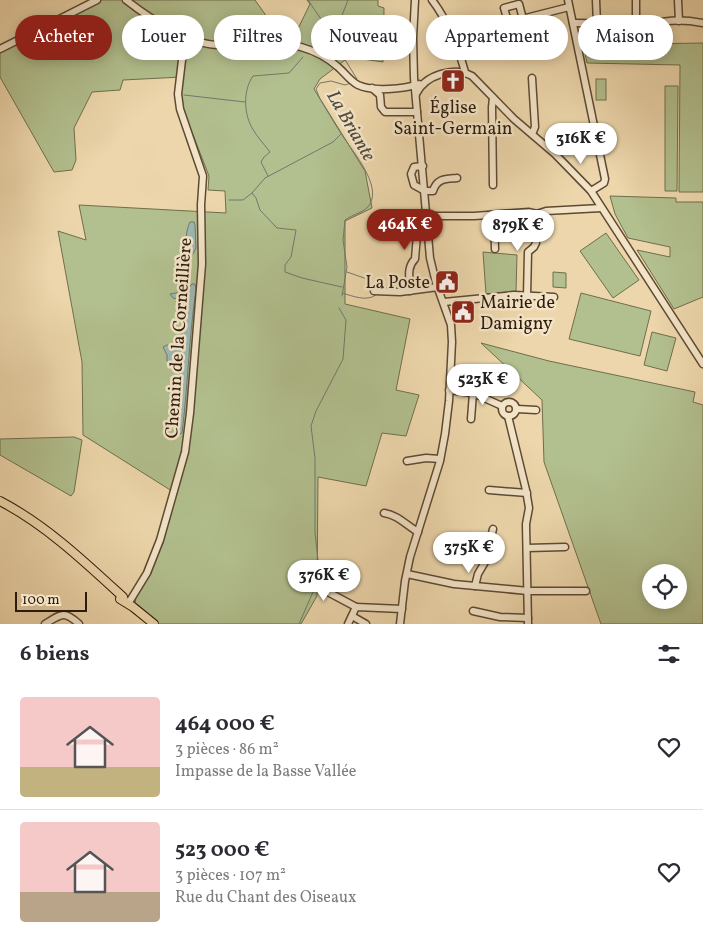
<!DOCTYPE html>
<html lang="fr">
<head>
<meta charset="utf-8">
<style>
	:root { --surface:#fff; --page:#f2f2f3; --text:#2b2b33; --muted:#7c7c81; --line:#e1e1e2; --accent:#8f2418 }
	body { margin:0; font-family:Vollkorn,serif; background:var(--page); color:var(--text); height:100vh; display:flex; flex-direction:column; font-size:19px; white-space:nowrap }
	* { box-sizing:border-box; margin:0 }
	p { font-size:16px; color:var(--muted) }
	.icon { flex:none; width:28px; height:28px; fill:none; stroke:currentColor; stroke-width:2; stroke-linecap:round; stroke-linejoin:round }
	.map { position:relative; height:624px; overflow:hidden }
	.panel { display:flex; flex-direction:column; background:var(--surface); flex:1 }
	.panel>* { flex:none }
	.guide { position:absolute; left:15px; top:15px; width:674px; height:45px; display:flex; gap:10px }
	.tools { position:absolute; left:642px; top:564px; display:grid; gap:10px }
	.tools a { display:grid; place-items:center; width:45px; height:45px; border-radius:50%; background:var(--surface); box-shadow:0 2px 12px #0003; font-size:25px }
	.scale { position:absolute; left:15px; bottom:12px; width:72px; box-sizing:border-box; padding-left:5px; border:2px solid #2d1c0b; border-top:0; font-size:14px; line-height:18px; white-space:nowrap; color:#2d1c0b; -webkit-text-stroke:4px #f3e4c8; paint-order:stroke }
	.price { position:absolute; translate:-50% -42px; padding:0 11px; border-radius:18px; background:#fff; color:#222; font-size:16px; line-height:32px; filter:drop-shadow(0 1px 2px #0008) }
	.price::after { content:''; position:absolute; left:50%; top:30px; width:15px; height:11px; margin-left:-8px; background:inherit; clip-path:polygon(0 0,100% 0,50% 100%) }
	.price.current { background:var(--accent); color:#fff }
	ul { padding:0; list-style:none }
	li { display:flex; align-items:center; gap:15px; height:125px; padding:0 20px }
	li+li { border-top:1px solid var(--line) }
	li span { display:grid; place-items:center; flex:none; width:140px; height:100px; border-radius:5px; color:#555 }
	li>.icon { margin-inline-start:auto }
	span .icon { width:60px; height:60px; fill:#fffc; stroke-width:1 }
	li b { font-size:21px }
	h2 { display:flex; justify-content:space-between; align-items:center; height:60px; padding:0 20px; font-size:21px }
	.chip { padding:0 18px; border-radius:22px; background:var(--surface); box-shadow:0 2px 12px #0003; font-size:18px; line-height:45px }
	.chip.current { background:var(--accent); color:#fff }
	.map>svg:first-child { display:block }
</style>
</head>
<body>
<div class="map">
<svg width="703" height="624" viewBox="0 0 703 624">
	<rect width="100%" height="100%" fill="#edd6ab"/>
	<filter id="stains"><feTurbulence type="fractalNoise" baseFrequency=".004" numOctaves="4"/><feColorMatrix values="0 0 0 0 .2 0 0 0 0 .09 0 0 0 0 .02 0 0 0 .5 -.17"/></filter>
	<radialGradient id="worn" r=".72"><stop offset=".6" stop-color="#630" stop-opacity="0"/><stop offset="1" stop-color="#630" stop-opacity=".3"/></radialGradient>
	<!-- green -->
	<g fill="#b2bf8e" stroke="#706e4c" fill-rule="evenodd">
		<polygon points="90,0 255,0 267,17 292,41 310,4 307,0 378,0 378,6 384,8 383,62 349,57 320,79 314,89 365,171 372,208 345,221 345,304 410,319 396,390 419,395 406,436 382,433 366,486 318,477 317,596 301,624 157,624 135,606 136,595 157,557 163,543 175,493 83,435 82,362 58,231 86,240 79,205 226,213 225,191 208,190 209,176 181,104 182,77 123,80 120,90 92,92 74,128 76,160 72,170 54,172 0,77 0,52"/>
		<polygon points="703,43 703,192 679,192 680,65 587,63 583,45"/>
		<rect x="596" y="79" width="10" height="21"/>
		<polygon points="665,86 678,86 677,191 665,191"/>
		<polygon points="610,196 676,198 676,202 703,202 703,297 674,309 637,250 670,257 670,247 628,238 615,214"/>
		<polygon points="606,233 639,280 613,298 580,251"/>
		<polygon points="483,252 517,255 516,291 486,294"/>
		<polygon points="553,272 566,273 566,288 553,287"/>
		<polygon points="581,293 651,311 640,356 569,339"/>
		<polygon points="652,332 676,338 667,371 644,365"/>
		<path d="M481,343L549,361L695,392L693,402L703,405V624H601L544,462L542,400ZM679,572V600H651V572Z"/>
		<polygon points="74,437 82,440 74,492 71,496 0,455 0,439"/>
	</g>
	<!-- water -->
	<g fill="#9cb7b2" stroke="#70796f">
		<path d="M190,222H194L195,225L196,248L193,254H189C184,246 186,230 190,222Z"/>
		<path d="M192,284H195L196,289C189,337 188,385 182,433L180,434L177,430L180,370L167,361V355L163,347L167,345H178L181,341L185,301L173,298L170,294L187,291Z"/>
	</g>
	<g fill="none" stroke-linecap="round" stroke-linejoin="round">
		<!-- stream -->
		<g stroke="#70796f" stroke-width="1">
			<polyline points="308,0 325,25 332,30"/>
			<polyline points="348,0 339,23 333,30 330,45 344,58 357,79 356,79"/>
			<polyline points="184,95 245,102"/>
			<path d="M268,176L261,162L264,157L270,152C264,144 256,136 251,126C244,112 243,90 253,76L289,73L303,57"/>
			<polyline points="252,193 265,178 333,142 341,134"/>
			<polyline points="229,200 243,200 252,193 256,198 260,210 277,228 296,230 291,257 285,265 285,272 302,278 342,287"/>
			<polyline points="347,272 367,279 377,289"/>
			<path d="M342,293C353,296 366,302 376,295"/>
			<path d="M342,296L347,267L343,240L345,220C353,214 366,212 370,204C381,185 354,153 344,138C336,126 328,112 320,99L316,89L320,83L331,81L345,85L351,83"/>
			<polyline points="299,624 313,592 318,560 315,533 315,458 311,426 316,411 343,359 346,320 339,308"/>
		</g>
		<defs>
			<g id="minor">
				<path d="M126,0C149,18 188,44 217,45C246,46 273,39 301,47C315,51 327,57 338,67C344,72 350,81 358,85C373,92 404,89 419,84"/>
				<path d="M432,0C448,21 458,47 465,72"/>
				<polyline points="568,0 605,179 604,183 591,191"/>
				<polyline points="596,0 597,24"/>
				<polyline points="636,0 636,24"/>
				<polyline points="678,0 679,21"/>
				<polyline points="523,19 519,4 504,8 507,18 514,21 569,7"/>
				<path d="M573,23L654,24C669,19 687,20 703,23"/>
				<polyline points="0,49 97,0"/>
				<polyline points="372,88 380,95 381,107 385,112 417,112"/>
				<path d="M416,94C425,75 454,66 472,76L514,119L555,154L591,191L703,364"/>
				<polyline points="493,98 492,107 493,185"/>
				<polyline points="532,134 535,127 532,78"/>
				<path d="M423,166L414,167L411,174L414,185L425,191H433C437,178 446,179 457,178"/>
				<polyline points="494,215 495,249"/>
				<polyline points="427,216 474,216 529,212 537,214 546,211 601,208"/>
				<polyline points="395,233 417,235"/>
				<polyline points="374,291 400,292 438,287"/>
				<path d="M410,291C410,279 406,268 415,259L417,235L428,234"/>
				<polyline points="527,296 528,252 534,247 536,243 537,214"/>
				<polyline points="444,302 514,295 554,297"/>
				<polyline points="449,390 473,393 502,406"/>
				<circle cx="509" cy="409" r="7"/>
				<polyline points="517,409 536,410"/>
				<polyline points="508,416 526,490 529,508 526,524 528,624"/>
				<polyline points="471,419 473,393"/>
				<polyline points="407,461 426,458 440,459"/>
				<polyline points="489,490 527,493"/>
				<path d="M384,513C398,515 406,525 418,532"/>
				<polyline points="527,548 565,547"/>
				<polyline points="407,574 454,584 528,591 586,591"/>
				<polyline points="327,577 325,588 326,591 356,607"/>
				<polyline points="475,586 478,574 485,562 493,529"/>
				<polyline points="128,604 147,573 160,540 185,452 190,413 202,264 201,205 203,176 180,109 178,94 182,60 191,40"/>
				<polyline points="473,611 500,617 528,618"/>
				<polyline points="352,616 366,624"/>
				<path d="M45,624C61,614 64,610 79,624"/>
				<polyline points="348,624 356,607 402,609"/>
				<polyline points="400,624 405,581 410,557 440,461 445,434 449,401 452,342 451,325 436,283 430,258 414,78 413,38 415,0"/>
			</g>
			<g id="major">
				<path d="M0,501C46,525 85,562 123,597L124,600"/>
				<polyline points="120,599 133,607 154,624"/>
			</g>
		</defs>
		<!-- minor casing -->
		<use href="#minor" stroke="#5d4a33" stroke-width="9"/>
		<!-- major casing -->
		<use href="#major" stroke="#2d1c0b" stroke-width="10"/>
		<!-- minor -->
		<use href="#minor" stroke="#f3e4c8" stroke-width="6"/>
		<!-- major -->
		<use href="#major" stroke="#edd6ab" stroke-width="8"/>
	</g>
	<!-- icons -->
	<defs>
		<symbol id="church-square" viewBox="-11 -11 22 22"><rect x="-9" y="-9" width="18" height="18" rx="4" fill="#8f2418" stroke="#f3e4c8"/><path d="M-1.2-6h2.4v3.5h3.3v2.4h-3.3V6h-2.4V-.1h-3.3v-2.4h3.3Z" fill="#fff"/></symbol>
		<symbol id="civic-square" viewBox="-11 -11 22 22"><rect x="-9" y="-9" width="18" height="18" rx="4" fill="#8f2418" stroke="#f3e4c8"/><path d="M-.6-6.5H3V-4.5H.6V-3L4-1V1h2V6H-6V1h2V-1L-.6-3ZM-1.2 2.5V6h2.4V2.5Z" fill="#fff"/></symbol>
	</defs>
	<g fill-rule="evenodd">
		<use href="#church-square" x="439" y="67" width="28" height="28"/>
		<use href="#civic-square" x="433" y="268" width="28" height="28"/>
		<use href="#civic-square" x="449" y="298" width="28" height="28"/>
	</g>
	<g text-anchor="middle" stroke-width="5" stroke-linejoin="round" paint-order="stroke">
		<!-- poi labels -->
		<g font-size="18" fill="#2d1c0b" stroke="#f3e4c8">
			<text x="453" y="113">Église<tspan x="453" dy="21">Saint-Germain</tspan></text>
			<text x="430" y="288" text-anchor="end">La Poste</text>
			<text x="480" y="308" text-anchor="start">Mairie de<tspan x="480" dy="21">Damigny</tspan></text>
		</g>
		<!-- street labels -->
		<g font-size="18" fill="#2d1c0b" stroke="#f3e4c8">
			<text transform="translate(178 338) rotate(-86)" y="6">Chemin de la Corneillière</text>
		</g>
		<!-- water labels -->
		<g font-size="19" font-style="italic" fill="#4e4a3d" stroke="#f3e4c8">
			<text transform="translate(352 125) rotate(60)" y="7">La Briante</text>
		</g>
	</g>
	<rect width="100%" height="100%" filter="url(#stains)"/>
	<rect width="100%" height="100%" fill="url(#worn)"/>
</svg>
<div class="tools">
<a><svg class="icon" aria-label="locate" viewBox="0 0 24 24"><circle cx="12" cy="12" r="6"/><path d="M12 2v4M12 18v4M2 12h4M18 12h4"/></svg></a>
</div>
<div class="scale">100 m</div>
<b class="price" style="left:581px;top:165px">316K €</b>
<b class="price current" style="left:405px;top:251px">464K €</b>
<b class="price" style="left:518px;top:252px">879K €</b>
<b class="price" style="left:483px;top:406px">523K €</b>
<b class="price" style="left:469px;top:574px">375K €</b>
<b class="price" style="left:324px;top:602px">376K €</b>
<div class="guide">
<a class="chip current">Acheter</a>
<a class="chip">Louer</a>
<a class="chip">Filtres</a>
<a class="chip">Nouveau</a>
<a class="chip">Appartement</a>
<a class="chip">Maison</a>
</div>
</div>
<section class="panel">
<h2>6 biens<svg class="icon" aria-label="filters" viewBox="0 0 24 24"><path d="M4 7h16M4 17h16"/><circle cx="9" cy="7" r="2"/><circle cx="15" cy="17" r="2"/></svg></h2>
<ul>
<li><span style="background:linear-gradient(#f6c9c9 70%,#c2b280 0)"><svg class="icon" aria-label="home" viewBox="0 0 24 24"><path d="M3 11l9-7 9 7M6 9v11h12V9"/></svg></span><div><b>464 000 €</b><p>3 pièces · 86 m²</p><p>Impasse de la Basse Vallée</p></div><svg class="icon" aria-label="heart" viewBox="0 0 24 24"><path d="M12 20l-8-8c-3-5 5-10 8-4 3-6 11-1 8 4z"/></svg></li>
<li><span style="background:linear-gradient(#f6c9c9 70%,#b9a48a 0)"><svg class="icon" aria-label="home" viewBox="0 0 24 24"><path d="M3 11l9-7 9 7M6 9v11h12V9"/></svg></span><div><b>523 000 €</b><p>3 pièces · 107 m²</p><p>Rue du Chant des Oiseaux</p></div><svg class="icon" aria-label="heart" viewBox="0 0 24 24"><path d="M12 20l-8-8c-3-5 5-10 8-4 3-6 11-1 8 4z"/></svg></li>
</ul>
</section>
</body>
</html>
